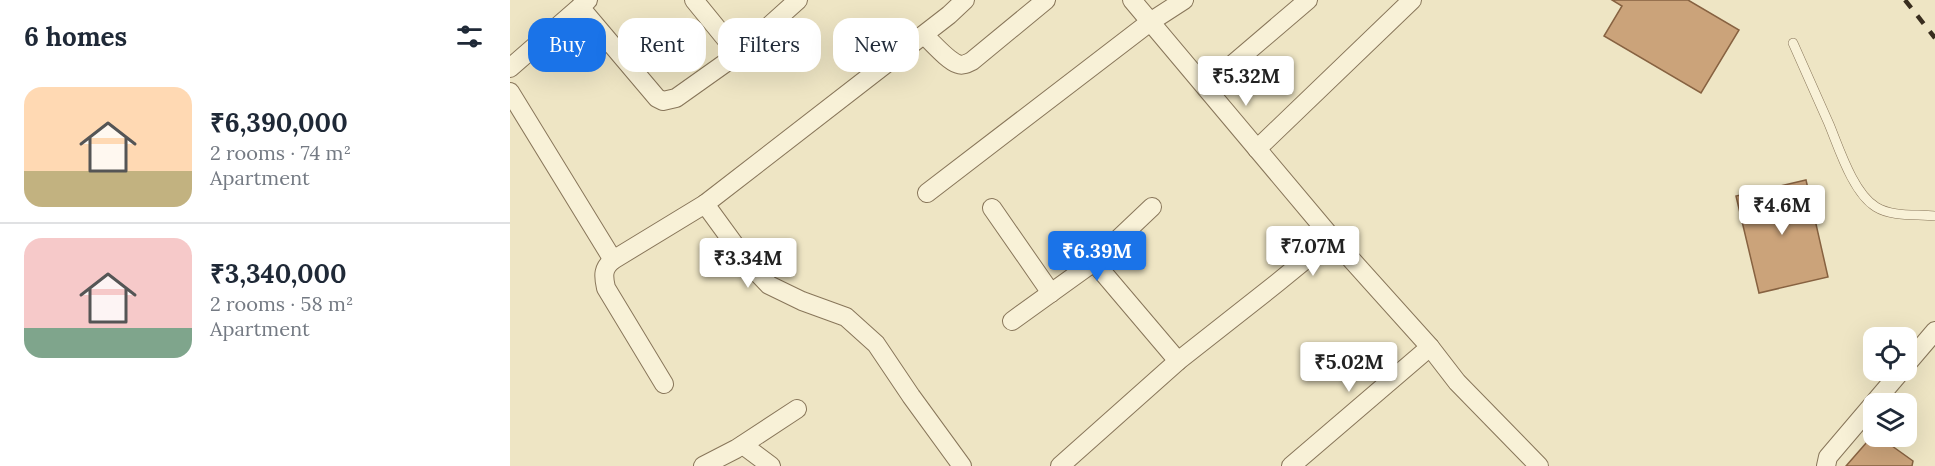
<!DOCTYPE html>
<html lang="en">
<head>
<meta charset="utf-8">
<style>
	:root { --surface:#fff; --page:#f6f6f7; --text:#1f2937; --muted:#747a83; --line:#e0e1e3; --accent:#1a73e8 }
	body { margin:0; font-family:Lora,serif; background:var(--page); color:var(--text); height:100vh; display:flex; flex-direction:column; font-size:22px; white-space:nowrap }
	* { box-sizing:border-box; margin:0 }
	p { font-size:20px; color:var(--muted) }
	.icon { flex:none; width:33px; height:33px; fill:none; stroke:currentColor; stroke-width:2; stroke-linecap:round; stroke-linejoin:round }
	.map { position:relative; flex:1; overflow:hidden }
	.sheet { display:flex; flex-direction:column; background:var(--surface); width:510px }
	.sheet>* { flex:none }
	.guide { position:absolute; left:18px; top:18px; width:570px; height:54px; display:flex; gap:12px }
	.fabs { position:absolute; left:1353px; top:327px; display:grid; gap:12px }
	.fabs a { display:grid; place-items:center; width:54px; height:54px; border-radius:12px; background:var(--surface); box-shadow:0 6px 24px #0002; font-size:30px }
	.price { position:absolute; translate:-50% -51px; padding:0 14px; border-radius:6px; background:#fff; color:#222; font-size:20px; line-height:39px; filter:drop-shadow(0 2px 3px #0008) }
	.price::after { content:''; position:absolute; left:50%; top:36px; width:18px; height:14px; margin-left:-9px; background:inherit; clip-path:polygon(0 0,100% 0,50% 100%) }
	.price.current { background:var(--accent); color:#fff }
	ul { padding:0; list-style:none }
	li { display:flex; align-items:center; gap:18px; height:150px; padding:0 24px }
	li+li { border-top:2px solid var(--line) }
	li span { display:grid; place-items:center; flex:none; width:168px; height:120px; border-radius:18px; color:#555 }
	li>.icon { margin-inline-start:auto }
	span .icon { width:72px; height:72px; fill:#fffc; stroke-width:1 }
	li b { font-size:26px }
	h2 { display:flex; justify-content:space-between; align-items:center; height:72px; padding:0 24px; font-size:26px }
	.pill { padding:0 21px; border-radius:18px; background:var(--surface); box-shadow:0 6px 24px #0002; font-size:21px; line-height:54px }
	.pill.current { background:var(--accent); color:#fff }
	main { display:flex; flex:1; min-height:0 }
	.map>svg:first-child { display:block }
</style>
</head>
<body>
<main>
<section class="sheet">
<h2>6 homes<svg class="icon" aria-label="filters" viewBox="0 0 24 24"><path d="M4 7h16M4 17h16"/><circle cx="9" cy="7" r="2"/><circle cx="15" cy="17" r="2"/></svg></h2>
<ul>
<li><span style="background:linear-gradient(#ffd9b3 70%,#c2b280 0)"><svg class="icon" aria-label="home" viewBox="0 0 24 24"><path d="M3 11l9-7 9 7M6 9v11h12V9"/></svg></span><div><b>₹6,390,000</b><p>2 rooms · 74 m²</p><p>Apartment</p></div></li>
<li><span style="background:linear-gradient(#f6c9c9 75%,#7fa58c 0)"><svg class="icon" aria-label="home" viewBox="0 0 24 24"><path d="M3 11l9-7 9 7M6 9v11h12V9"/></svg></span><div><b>₹3,340,000</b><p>2 rooms · 58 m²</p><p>Apartment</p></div></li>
</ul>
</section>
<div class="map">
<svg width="1425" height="466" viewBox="0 0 1425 466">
	<rect width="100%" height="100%" fill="#eee5c4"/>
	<!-- building -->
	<g fill="#cba37a" stroke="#876241" stroke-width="1.5">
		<polygon points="1102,0 1178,0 1229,30 1191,93 1094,36 1112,6"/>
		<polygon points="1296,180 1318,277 1249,293 1226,196"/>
		<polygon points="1364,434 1364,436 1368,436 1403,461 1402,466 1336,466"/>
	</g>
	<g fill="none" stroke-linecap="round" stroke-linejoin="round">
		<defs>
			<path id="service" d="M1283,43C1295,70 1307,97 1319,124C1329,148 1343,193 1366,207C1382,217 1406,214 1425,216"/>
			<g id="minor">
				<polyline points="184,0 228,54 288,0"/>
				<polyline points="622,0 822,238"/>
				<polyline points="70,7 147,98 153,101 166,98 228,54"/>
				<path d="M414,35C422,42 438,61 448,64C453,66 458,63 462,61L536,0"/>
				<polyline points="0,68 78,0"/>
				<polyline points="696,87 798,0"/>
				<polyline points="0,92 103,260"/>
				<polyline points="747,149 902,0"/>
				<polyline points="417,193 640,22 674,0"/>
				<polyline points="195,204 439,15 455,0"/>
				<polyline points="482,208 541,293"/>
				<polyline points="584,262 668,361"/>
				<polyline points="502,321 584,262 642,207"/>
				<polyline points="1396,365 1425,331"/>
				<path d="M154,384L96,288C93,275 93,268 103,260L195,204L238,263L259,285L292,301L336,317L366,344L401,396L452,466"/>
				<polyline points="233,445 261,466"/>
				<polyline points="193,466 226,449 287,409"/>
				<polyline points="550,466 668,361 767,283 822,238 920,347 947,382 1029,466"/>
				<polyline points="781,466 920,347"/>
				<polyline points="1316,466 1318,457 1392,370"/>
			</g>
		</defs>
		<!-- service casing -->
		<use href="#service" stroke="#88765a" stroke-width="10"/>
		<!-- minor casing -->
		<use href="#minor" stroke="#88765a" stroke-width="20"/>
		<!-- service -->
		<use href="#service" stroke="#f8f1d7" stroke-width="9"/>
		<!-- minor -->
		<use href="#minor" stroke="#f8f1d7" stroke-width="18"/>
		<!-- rail -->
		<polyline stroke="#382d1e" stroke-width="4.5" stroke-dasharray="10 10" stroke-linecap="butt" points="1395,0 1425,38"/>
	</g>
</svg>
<div class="fabs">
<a><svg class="icon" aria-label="locate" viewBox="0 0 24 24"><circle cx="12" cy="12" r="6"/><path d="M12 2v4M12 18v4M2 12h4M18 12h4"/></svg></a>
<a><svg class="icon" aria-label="layers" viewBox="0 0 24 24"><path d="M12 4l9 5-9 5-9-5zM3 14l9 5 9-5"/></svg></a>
</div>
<b class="price" style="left:736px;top:107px">₹5.32M</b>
<b class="price" style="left:1272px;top:236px">₹4.6M</b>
<b class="price" style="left:803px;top:277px">₹7.07M</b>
<b class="price current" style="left:587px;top:282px">₹6.39M</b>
<b class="price" style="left:238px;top:289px">₹3.34M</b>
<b class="price" style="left:839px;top:393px">₹5.02M</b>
<div class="guide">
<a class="pill current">Buy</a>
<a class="pill">Rent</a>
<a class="pill">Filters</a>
<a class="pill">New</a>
</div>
</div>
</main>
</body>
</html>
